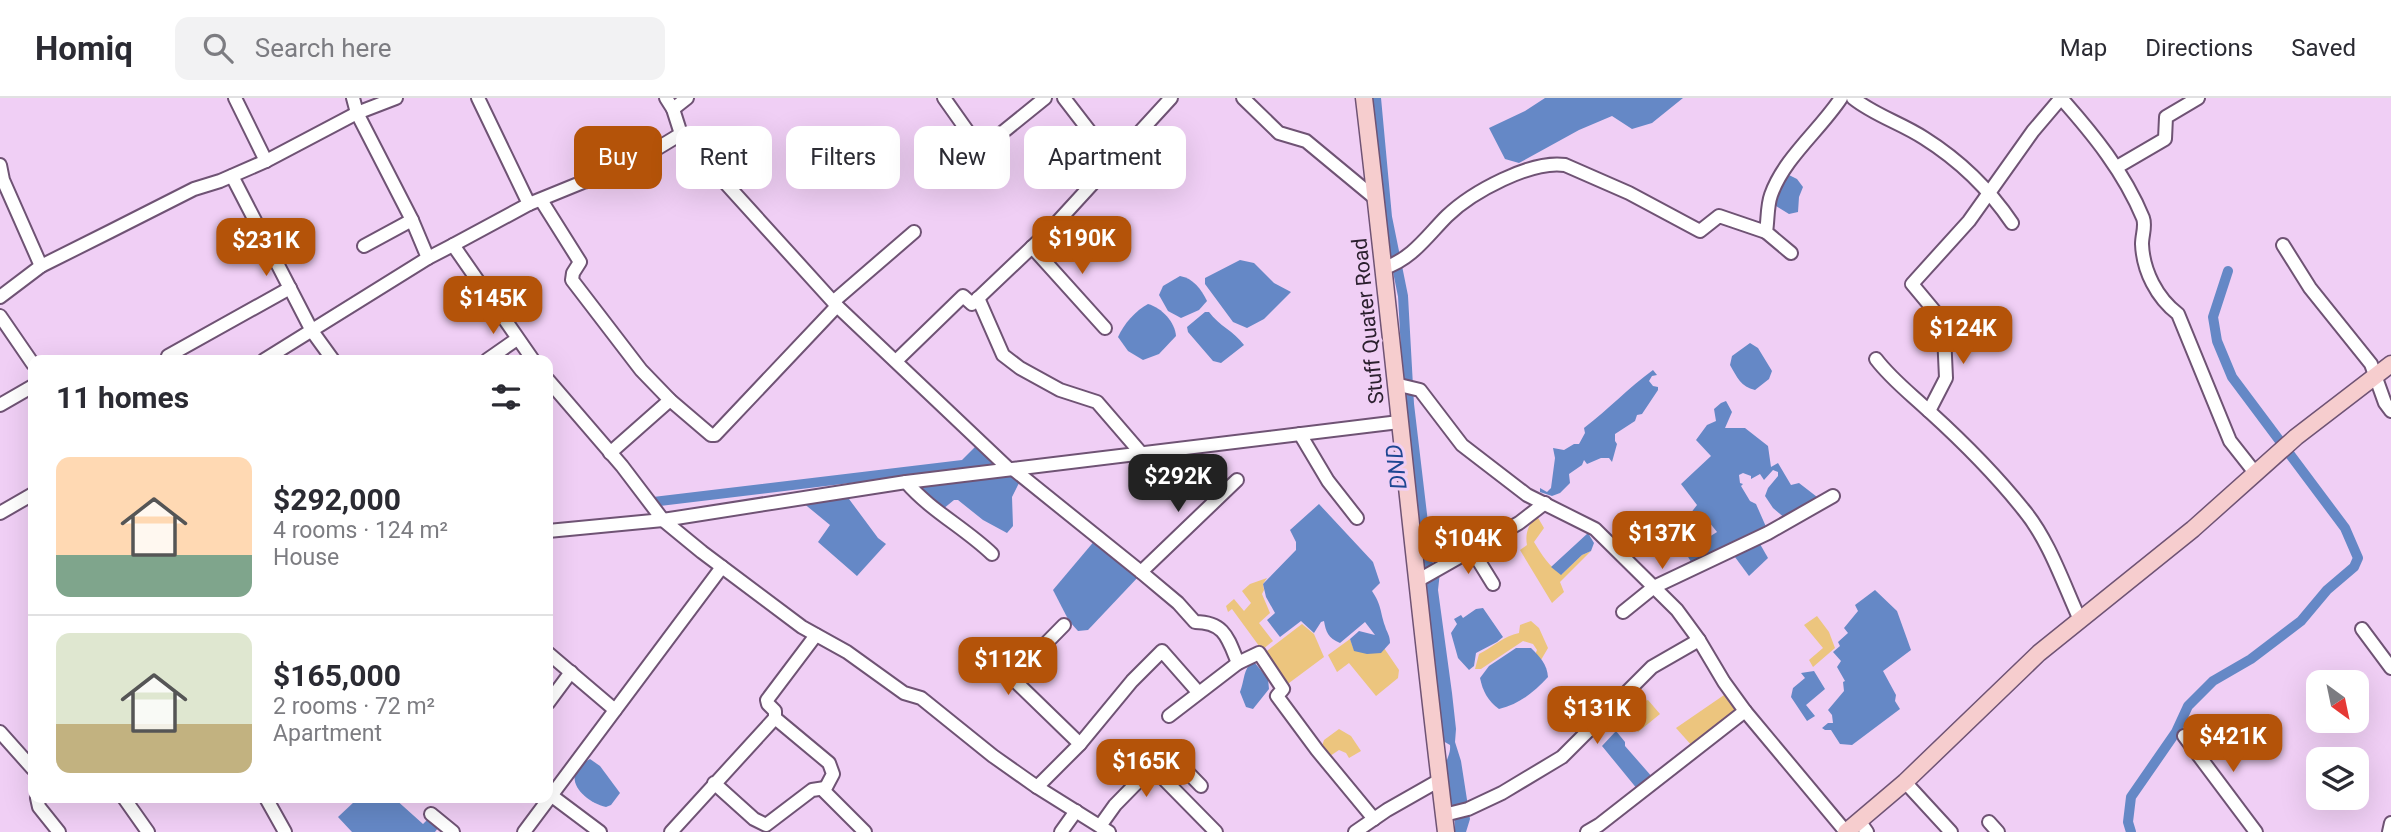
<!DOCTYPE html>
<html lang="en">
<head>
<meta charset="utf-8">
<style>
	:root { --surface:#fff; --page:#f2f2f3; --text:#2b2b33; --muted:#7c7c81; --line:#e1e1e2; --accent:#b45309 }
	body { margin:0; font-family:Roboto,sans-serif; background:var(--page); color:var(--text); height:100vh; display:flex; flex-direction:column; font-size:26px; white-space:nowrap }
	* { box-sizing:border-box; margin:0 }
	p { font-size:23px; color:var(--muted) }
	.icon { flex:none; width:38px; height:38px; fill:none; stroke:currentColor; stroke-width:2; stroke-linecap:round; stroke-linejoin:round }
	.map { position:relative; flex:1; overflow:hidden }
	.drawer { position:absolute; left:28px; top:257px; width:525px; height:448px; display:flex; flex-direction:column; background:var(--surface); border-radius:14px; box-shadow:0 7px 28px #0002 }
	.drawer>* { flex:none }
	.hud { position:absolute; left:574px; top:28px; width:665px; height:63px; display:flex; gap:14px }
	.needle { width:46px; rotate:147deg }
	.tools { position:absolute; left:2306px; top:572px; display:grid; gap:14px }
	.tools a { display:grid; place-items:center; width:63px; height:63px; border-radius:14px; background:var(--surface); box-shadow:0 7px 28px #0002; font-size:35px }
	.price { position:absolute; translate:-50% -60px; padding:0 16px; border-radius:14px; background:var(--accent); color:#fff; font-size:23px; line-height:46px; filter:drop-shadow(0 2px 4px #0008) }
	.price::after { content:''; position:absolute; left:50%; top:42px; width:21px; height:16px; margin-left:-10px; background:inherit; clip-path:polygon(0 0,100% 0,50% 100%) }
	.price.on { background:#222; color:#fff }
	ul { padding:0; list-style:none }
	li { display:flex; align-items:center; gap:21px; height:175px; padding:0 28px }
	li+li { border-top:2px solid var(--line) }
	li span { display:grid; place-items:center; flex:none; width:196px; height:140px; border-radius:14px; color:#555 }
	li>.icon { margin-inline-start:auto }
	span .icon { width:84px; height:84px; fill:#fffc; stroke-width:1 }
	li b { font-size:30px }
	h2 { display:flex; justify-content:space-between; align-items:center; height:84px; padding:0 28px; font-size:30px }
	.pill { padding:0 24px; border-radius:14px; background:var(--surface); box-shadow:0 7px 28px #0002; font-size:24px; line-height:63px }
	.pill.on { background:var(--accent); color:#fff }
	header { display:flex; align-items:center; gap:42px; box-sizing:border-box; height:98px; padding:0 35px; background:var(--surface); border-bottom:2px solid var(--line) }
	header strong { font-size:33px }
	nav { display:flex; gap:38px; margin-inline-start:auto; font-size:24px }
	.search { width:490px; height:63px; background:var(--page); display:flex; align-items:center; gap:18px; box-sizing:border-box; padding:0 24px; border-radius:14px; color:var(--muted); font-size:26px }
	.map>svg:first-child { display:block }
</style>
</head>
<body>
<header>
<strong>Homiq</strong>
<div class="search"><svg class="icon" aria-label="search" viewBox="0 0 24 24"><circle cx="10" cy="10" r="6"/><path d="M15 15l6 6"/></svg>Search here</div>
<nav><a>Map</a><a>Directions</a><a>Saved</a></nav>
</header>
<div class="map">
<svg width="2391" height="734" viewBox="0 0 2391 734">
	<rect width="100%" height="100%" fill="#f0cff5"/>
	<!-- green -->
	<g fill="#ecc57e">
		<path d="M1537,418L1544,430L1534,444C1542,457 1549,469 1562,476L1582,457L1591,453L1560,484L1564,494L1552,505L1520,452L1527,447C1525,437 1528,425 1537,418Z"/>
		<polygon points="1267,480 1263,486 1264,492 1262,496 1270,515 1259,525 1273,543 1262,552 1232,511 1228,514 1226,508 1234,501 1244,513 1251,505 1242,493 1250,486"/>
		<polygon points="1817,518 1829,534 1835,550 1813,569 1809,562 1823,550 1804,527"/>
		<path d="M1531,523L1539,530L1548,550L1541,562L1535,557L1537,552L1533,546L1523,543L1481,571H1475L1479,556C1493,549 1504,538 1519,535L1520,527Z"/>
		<polygon points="1302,526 1314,536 1324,559 1285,588 1263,556"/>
		<polygon points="1350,541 1354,552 1384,550 1399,572 1398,580 1376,598 1349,565 1337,574 1328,557"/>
		<polygon points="1727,595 1740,614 1693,649 1676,630"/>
		<polygon points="1636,596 1642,604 1648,602 1660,616 1638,634 1629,624 1639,615 1625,599"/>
		<polygon points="1339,631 1351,638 1361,653 1349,660 1346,655 1339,652 1327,660 1322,648 1324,642"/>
	</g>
	<!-- water -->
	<g fill="#6588c6">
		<polygon points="1545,0 1683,0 1652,25 1632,31 1612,18 1579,32 1519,65 1505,61 1489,30 1525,13"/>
		<polygon points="1787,76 1797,81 1803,89 1799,99 1798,114 1789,116 1776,108 1775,98"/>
		<polygon points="1240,162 1254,165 1274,185 1291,194 1264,221 1247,230 1233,224 1205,186 1205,180"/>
		<path d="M1180,178C1193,180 1201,191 1207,203L1199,212L1181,220L1168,213L1159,197L1163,188Z"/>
		<path d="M1148,206C1162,210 1175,224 1176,238L1159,256L1143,262L1128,253L1118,239C1123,227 1136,212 1148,206Z"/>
		<path d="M1205,214H1209C1219,228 1234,233 1244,247L1221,265L1213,263L1188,234L1187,229Z"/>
		<path d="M1750,245L1758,250L1772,273L1769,281L1755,292C1741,289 1737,279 1730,267L1732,258Z"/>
		<path d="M1653,272L1657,277L1652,278L1649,283L1653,288L1658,289V292L1642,316L1637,317L1635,323L1615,336V343L1617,346L1612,364L1609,360H1601L1587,366L1584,362L1582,367L1569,376L1570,385L1560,395L1552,398L1540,394V390L1547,394L1551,390L1555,360L1553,350L1564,352L1574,346H1579L1585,335L1584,330C1609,311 1628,290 1653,272Z"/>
		<polygon points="1726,303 1732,314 1725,330 1745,330 1768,348 1771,369 1778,365 1791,387 1799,385 1821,402 1786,421 1773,410 1765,398 1768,390 1778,378 1778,374 1773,372 1764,382 1760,376 1751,381 1751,378 1743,375 1739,377 1740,385 1743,386 1741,388 1750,403 1756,406 1767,431 1693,467 1685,454 1717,434 1709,424 1691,436 1683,425 1697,407 1681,386 1711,358 1696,342 1707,327 1716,323 1714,311 1721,305"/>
		<polygon points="978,346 998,367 660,408 653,399 962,362"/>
		<polygon points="1015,377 1020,383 1012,399 1013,428 1007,435 983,422 958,402 954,402 943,411 927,402 919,389"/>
		<polygon points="843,397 849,401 878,440 886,446 857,478 818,444 830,427 802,404"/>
		<path d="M1319,406L1373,464L1380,485L1372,493C1382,508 1380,514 1385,528C1387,535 1390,537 1390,545L1381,555L1367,556L1354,553L1350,541L1359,533L1375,537L1365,524L1340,545C1328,540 1326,534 1324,523L1321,524L1314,535L1301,523L1280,539L1267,522L1275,515L1266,499L1263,486L1296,452V444L1290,432Z"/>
		<polygon points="1588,435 1594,445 1591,453 1582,457 1561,477 1551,469"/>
		<polygon points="1096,441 1140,477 1088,532 1078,533 1069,523 1053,492"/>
		<polygon points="1760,446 1768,460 1749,478 1732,455"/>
		<path d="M1440,474L1438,492L1452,595L1456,631L1455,644L1461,663L1470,721L1466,734H1455L1454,708L1450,705C1448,694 1445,681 1445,670C1446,661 1451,656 1450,647L1443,643L1441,636L1426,482Z"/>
		<polygon points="1875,492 1897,513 1911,552 1883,573 1896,597 1895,603 1900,611 1852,647 1840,646 1831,632 1825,632 1822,630 1828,625 1833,625 1832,617 1828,612 1844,593 1843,584 1845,583 1837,569 1841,563 1833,554 1840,548 1838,544 1848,535 1844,530 1858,513 1855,507"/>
		<polygon points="1483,510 1503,539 1497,544 1476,555 1474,568 1469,572 1458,560 1451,535 1457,526 1454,521 1461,517 1463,520 1476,511"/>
		<path d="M1516,550H1531C1540,559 1547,566 1548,579C1534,594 1520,606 1499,611C1488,603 1483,594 1480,580L1489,568Z"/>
		<path d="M1255,565L1268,581L1269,591L1253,611L1246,609L1240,594C1244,584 1243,576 1249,567Z"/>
		<polygon points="1814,573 1825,591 1806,607 1815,618 1807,623 1791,599 1793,590 1805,580 1801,575"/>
		<polygon points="1616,633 1625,644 1625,648 1653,680 1638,692 1602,648"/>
		<path d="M590,661L600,668L620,695L611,707L606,709C582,703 558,677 590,661Z"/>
		<polygon points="353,700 394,700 423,726 430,719 441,726 435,734 352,734 338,719 355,703"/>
	</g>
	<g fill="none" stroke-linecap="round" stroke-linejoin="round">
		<!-- canal -->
		<g stroke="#6588c6" stroke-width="10">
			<polyline points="1376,0 1387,119 1403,198 1409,306 1430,484"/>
			<polyline points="2131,734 2128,724 2131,699 2176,634 2188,608 2213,583 2251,561 2301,523 2327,492 2354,469 2358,460 2345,430 2232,279 2217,243 2213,219 2228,173"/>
		</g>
		<defs>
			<g id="street">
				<polyline points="235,0 266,63"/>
				<polyline points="353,0 357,15 412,122 428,160 453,147 533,262"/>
				<polyline points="478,0 529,106"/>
				<polyline points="666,0 673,11 681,36 837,208 1009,371"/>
				<polyline points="944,0 978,48 987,47 1045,0"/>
				<polyline points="1064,0 1114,65"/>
				<polyline points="1243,0 1279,35 1306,43 1376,101"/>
				<path d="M1853,0C1874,17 1901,25 1924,40C1959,62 1989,91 2012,125"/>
				<path d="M2061,0C2093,36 2124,74 2143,120C2146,128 2142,137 2142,146C2143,173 2157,200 2178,216L2230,343L2256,376"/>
				<polyline points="673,11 687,0"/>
				<polyline points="0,67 3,82 41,168"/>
				<polyline points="2117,69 2165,41 2166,19 2198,0"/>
				<polyline points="232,78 312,233 333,262"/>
				<polyline points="541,102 580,164 573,175 572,182 641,272 670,302 711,337 715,337 837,208"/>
				<polyline points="453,147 529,106 583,84 610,79 681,36"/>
				<polyline points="2283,147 2310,190 2371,266 2385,305 2391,313"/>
				<polyline points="364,148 412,122"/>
				<polyline points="1032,149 1105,230"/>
				<path d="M1791,155L1766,134C1768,122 1767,108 1771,97C1784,60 1820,32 1841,0"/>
				<path d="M1384,170C1412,161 1427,138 1447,118C1472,94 1531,62 1565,67L1629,95L1700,133L1719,118L1766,134"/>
				<polyline points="0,199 41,168 111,133 194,91 220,83 266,63 357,15 396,0"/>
				<polyline points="978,200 1003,257 1020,270 1060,292 1097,304 1141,355"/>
				<polyline points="834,203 914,134"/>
				<polyline points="0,218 33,266"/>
				<polyline points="168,258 290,190"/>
				<path d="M1876,261C1892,282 1911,296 1930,314C1963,344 1995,376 2023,411C2049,442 2063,485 2080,522"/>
				<polyline points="264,262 428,160"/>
				<polyline points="487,262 517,241"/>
				<polyline points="896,263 963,198 972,206 1051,131 1171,0"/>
				<polyline points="548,282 622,368 663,422 702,454 802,529 847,554 904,595 921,600 993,658 1037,689 1109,734"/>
				<polyline points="1395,286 1420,292 1462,347 1527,397 1595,431 1677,512 1699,542 1724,584 1745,613 1846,734"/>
				<polyline points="0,307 33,288"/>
				<polyline points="1929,313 1946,280 1944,236 1937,216 1912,186 1969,123 2033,33 2061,0"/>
				<polyline points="1300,336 1328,383 1357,420"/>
				<polyline points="610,355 670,302"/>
				<path d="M1013,371L1141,474L1178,505L1195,524C1225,524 1228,541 1238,565"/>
				<path d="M906,384C931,413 965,430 992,456"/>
				<polyline points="0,415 33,396"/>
				<polyline points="548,433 663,422 906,384 1399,324"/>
				<polyline points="1472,452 1493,486"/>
				<polyline points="1141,474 1237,382"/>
				<polyline points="1417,483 1519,425 1545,405"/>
				<polyline points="1623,514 1654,489 1768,435 1833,398"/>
				<polyline points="2362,531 2391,570"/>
				<polyline points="548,555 615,612"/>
				<polyline points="548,605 571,574"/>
				<polyline points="1169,618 1238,565 1259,555 1283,591 1277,598 1317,652 1374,721"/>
				<polyline points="775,620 775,613 768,606 767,602 816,537"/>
				<polyline points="0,634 33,671"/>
				<polyline points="2184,638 2256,734"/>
				<polyline points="1080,646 1132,583 1162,553 1198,594"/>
				<polyline points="1153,670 1216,734"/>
				<polyline points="1905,684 1951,734"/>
				<polyline points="714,685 754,721 766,727 812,692 825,690"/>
				<polyline points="1037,689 1080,646 1012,580 1064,527"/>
				<polyline points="548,695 600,734"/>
				<polyline points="37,700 39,709 59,734"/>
				<polyline points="124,700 148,734"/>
				<polyline points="266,700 285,734"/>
				<polyline points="431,716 453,734"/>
				<polyline points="1444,717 1468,711 1502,695 1562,659 1652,569 1699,542"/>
				<polyline points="1860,724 1867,734"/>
				<polyline points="1989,724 1998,734"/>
				<polyline points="1100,728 1115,707 1166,655 1169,655 1201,688"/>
				<polyline points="524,734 722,469"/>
				<polyline points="671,734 775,620 829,665 833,676 824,693 865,734"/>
				<polyline points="1061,734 1076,713"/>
				<polyline points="1355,734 1387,712 1438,683"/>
				<polyline points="1587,734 1599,727 1745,613"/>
				<polyline points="2389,734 2391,725"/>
			</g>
			<g id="secondary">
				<path d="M1364,0C1393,244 1416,490 1446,734"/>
				<polyline points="1846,734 1905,684 2039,555 2193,431 2296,339 2391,266"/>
			</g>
		</defs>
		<!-- street casing -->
		<use href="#street" stroke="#6f5374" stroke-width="16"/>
		<!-- secondary casing -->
		<use href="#secondary" stroke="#6f5374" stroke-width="19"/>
		<!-- street -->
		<use href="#street" stroke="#fff" stroke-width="12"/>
		<!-- secondary -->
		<use href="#secondary" stroke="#f6cdce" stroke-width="16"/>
	</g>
	<g text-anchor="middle" stroke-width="6" stroke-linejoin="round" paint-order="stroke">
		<!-- street labels -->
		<g font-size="21" fill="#2c202f" stroke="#f0cff5">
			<text transform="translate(1368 223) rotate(-96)" y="7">Stuff Quater Road</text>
		</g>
		<!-- water labels -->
		<g font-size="23" font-style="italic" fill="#1e4792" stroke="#f0cff5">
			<text transform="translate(1396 369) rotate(-97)" y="8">DND</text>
		</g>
	</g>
</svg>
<div class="tools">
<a><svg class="needle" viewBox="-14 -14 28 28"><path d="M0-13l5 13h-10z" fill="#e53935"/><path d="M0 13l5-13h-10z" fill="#7c7c81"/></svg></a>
<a><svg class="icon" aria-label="layers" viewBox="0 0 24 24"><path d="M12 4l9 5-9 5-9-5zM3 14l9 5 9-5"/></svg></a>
</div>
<b class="price" style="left:1082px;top:178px">$190K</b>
<b class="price" style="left:266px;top:180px">$231K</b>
<b class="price" style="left:493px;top:238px">$145K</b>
<b class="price" style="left:1963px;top:268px">$124K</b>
<b class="price on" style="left:1178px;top:416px">$292K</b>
<b class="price" style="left:1662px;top:473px">$137K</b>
<b class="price" style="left:1468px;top:478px">$104K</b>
<b class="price" style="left:1008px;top:599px">$112K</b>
<b class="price" style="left:1597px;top:648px">$131K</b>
<b class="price" style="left:2233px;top:676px">$421K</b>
<b class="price" style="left:1146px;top:701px">$165K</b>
<div class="hud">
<a class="pill on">Buy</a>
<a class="pill">Rent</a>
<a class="pill">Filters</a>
<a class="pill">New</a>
<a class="pill">Apartment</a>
</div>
<section class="drawer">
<h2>11 homes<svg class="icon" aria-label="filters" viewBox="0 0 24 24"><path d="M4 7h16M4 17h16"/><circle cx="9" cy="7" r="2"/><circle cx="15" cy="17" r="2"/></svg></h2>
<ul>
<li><span style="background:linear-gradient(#ffd9b3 70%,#7fa58c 0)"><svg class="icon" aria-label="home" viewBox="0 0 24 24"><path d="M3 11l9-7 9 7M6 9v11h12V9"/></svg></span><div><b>$292,000</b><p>4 rooms · 124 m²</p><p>House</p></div></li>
<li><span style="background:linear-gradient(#dfe7d0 65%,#c2b280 0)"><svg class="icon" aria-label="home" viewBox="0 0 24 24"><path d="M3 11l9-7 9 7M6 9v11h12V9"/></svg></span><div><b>$165,000</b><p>2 rooms · 72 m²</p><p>Apartment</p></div></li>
</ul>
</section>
</div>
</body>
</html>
